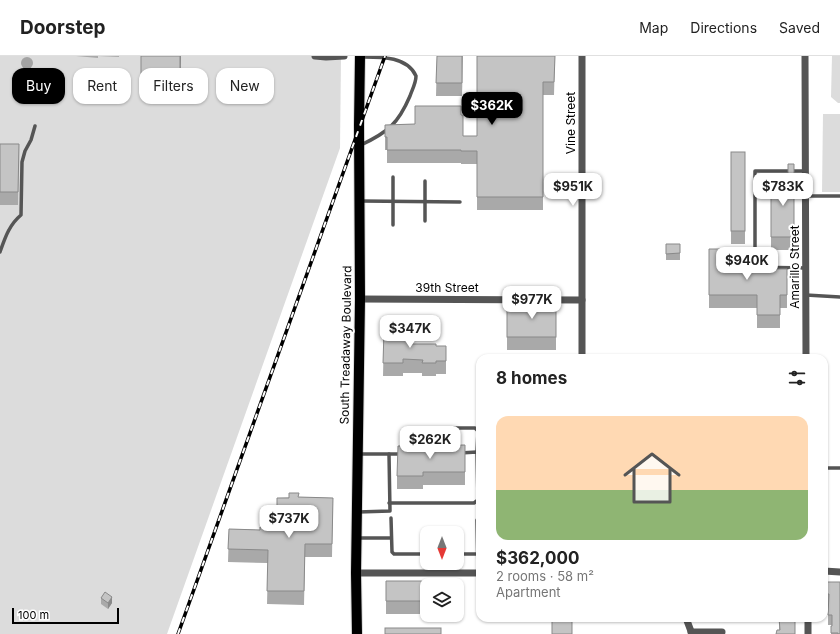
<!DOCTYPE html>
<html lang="en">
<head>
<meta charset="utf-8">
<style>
	:root { --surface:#fff; --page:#f2f2f2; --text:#222; --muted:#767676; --line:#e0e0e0; --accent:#000 }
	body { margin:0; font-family:Inter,sans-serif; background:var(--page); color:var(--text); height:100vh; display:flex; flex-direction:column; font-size:15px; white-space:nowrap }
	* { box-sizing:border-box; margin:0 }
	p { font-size:13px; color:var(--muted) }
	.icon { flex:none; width:22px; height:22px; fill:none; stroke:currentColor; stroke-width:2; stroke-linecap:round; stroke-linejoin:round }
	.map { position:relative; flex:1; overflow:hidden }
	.panel { position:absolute; left:476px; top:298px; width:352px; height:268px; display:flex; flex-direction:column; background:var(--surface); border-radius:12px; box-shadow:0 1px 3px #0004 }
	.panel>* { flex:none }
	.banner { position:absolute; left:12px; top:12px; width:380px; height:36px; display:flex; gap:8px }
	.needle { width:26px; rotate:180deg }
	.controls { position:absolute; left:420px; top:470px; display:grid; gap:8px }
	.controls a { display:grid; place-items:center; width:44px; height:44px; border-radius:8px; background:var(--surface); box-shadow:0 1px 3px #0004; font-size:20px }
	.scale { position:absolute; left:12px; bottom:10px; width:107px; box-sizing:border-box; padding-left:4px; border:2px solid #000; border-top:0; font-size:11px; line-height:14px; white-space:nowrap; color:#000; -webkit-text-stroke:3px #fff; paint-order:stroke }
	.price { position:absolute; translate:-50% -34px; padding:0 9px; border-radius:8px; background:#fff; color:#222; font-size:13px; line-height:26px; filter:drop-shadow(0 1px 2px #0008) }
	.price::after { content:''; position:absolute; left:50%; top:24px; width:12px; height:9px; margin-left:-6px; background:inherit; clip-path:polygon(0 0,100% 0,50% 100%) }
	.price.current { background:var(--accent); color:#fff }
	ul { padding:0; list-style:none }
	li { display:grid; align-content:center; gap:8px; height:212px; padding:0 20px }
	li span { display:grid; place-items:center; height:124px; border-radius:12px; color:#555 }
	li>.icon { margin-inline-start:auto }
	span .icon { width:72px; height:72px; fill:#fffc; stroke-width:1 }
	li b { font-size:17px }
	h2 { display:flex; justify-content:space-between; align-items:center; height:48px; padding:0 20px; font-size:17px }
	.chip { padding:0 14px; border-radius:12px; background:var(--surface); box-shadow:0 1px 3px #0004; font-size:14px; line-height:36px }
	.chip.current { background:var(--accent); color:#fff }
	header { display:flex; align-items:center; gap:24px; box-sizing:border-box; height:56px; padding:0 20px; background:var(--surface); border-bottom:1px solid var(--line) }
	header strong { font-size:19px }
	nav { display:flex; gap:22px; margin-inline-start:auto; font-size:14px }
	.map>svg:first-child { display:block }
</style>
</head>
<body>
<header>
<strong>Doorstep</strong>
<nav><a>Map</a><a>Directions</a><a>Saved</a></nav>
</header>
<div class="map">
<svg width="840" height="578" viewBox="0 0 840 578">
	<rect width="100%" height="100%" fill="#fff"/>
	<!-- green -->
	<g fill="#dcdcdc">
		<polygon points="0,0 341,0 340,92 167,578 0,578"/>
		<polygon points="832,0 840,0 840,47 838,47 831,41"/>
		<polygon points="823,58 840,58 840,136 822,136"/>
	</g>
	<!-- water -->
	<circle fill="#a3a3a3" cx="27" cy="7" r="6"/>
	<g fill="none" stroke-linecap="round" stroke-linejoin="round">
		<defs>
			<polyline id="primary" points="357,578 356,517 360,243 359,69 360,0"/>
		</defs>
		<!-- primary casing -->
		<use href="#primary" stroke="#dbdbdb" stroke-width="12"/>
		<!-- service -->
		<g stroke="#555" stroke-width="3.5">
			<path d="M361,1C380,1 407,0 416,20C416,27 412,34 410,40C398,68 388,76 361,89"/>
			<polyline points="805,115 755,115 755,211 806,212"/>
			<polyline points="393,121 393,169"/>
			<polyline points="425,125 425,165"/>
			<polyline points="806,140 840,140"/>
			<polyline points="361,145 460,146"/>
			<path d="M0,196C5,182 9,169 21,159L22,106L25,95L31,84L35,70"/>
			<polyline points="806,239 840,241"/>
			<polyline points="411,393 410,374 414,372 475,372 478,375 477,396"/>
			<polyline points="389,398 402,398"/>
			<polyline points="824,412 840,412"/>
			<polyline points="389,447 474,447 478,444 477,396 460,397"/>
			<polyline points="358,456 390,455 389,398 360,398"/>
			<polyline points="391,462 392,496 394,498 427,498"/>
			<polyline points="477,464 478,517"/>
			<polyline points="358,482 391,482"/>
			<polyline points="457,498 478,498"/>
			<polyline points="429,517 429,507"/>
		</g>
		<!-- minor -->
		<g stroke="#555" stroke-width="7">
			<polyline points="315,0 326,1 344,0"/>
			<polyline points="805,0 806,302"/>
			<polyline points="360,243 582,244"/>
			<polyline points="582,302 582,0"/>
			<polyline points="824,515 840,516"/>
			<polyline points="356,517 480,517"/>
			<polyline points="686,562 692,578"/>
			<polyline points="808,562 808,578"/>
			<polyline points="691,576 722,576"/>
		</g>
		<!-- primary -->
		<use href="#primary" stroke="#000" stroke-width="10"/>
		<defs>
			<polyline id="rail" points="178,578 385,0"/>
		</defs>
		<!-- rail casing -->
		<use href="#rail" stroke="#000" stroke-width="3.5"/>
		<!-- rail -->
		<use href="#rail" stroke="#fff" stroke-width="2" stroke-dasharray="6" stroke-linecap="butt"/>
	</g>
	<!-- wall -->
	<g fill="#a9a9a9">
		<polygon points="76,0 119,0 119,1 98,0 98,2"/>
		<polygon points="141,0 181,0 180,32 141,31"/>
		<polygon points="437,0 463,0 462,40 436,40"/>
		<polygon points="477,0 555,0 554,39 543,39 543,154 477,154 477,108 461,108 461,107 387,107 387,94 385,94 385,69 415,68 461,59 463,80 477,80"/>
		<polygon points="0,88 19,88 18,149 0,149"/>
		<rect x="731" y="96" width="14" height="92"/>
		<polygon points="794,108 794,194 771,194 771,128 788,128"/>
		<rect x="666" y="188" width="14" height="16"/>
		<polygon points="709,193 736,213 787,213 787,252 780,252 780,272 757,272 757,252 709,252"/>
		<rect x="507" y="248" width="49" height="46"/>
		<polygon points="384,275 410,288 436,290 446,290 446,318 436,318 436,320 422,320 422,317 403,317 403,320 383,320"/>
		<polygon points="465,389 465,429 423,429 423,433 397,433 397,420"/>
		<polygon points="299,441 333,442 332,501 305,501 304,549 267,548 268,507 228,506 229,473 260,474 282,470 277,470 277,442"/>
		<polygon points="386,525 427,529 427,558 386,558"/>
		<polygon points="827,526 840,578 831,578 831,570 832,570 832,569 828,569 828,548 827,548"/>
		<polygon points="101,542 112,547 108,553 101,548"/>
		<polygon points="779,562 797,562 797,566 795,566 779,574"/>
	</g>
	<!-- shaded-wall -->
	<g fill="#898989">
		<polygon points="180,0 181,0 180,32"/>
		<polygon points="112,541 112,547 108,553 108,547"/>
	</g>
	<!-- building -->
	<g fill="#c4c4c4" stroke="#898989">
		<polygon points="141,0 180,0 180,19 141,18"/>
		<polygon points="437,0 462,0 462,27 436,27"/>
		<polygon points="477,0 555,0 554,26 543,26 543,141 477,141 477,95 461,95 461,94 387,94 387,81 385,81 385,69 415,68 415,50 461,50 461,59 463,59 463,80 477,80"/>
		<polygon points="0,88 19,88 18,136 0,136"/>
		<rect x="731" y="96" width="14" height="79"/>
		<polygon points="788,108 794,108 794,181 771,181 771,128 788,128"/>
		<polygon points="666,188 680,188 680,197 666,198"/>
		<polygon points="709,193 736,193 736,213 787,213 787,239 780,239 780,259 757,259 757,239 709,239"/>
		<rect x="507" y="248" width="49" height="33"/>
		<polygon points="384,275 410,275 410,288 436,288 436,290 446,290 446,305 436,305 436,307 422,307 423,304 403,303 403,307 383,307"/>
		<polygon points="465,389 465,416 423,416 423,420 397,420 398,390"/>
		<polygon points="289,437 299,437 298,441 333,442 332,488 305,488 304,535 267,535 268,494 228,493 229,473 260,474 260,471 282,470 282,457 277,457 277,442 289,442"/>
		<polygon points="386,525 451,525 451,529 427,529 427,545 386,545"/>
		<polygon points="827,526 840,526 840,578 838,578 838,577 831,577 831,570 832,570 832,559 828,559 829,538 827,538"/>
		<polygon points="105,536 112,541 108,547 101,542"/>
		<rect x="552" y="562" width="20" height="16"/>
		<polygon points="779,562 795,562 795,578 776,578 777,574 780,574"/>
		<rect x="385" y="572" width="56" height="6"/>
	</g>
	<g text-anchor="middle" stroke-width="4" stroke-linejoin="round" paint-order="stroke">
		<!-- street labels -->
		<g font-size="12" fill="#000" stroke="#fff">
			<text transform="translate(571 67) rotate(-90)" y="4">Vine Street</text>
			<text transform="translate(795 211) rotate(-90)" y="4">Amarillo Street</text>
			<text x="447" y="236">39th Street</text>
			<text transform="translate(346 289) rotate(-89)" y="4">South Treadaway Boulevard</text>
		</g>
	</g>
</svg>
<div class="controls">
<a><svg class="needle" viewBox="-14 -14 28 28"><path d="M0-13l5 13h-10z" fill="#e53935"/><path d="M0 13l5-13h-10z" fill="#767676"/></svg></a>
<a><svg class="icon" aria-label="layers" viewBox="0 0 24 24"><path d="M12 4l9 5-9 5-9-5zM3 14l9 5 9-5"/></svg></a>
</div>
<div class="scale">100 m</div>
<b class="price current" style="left:492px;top:70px">$362K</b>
<b class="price" style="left:573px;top:151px">$951K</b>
<b class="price" style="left:783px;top:151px">$783K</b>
<b class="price" style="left:747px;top:225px">$940K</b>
<b class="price" style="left:532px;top:264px">$977K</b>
<b class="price" style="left:410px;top:293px">$347K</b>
<b class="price" style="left:430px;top:404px">$262K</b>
<b class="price" style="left:289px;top:483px">$737K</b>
<div class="banner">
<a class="chip current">Buy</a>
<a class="chip">Rent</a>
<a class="chip">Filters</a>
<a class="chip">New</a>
</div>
<section class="panel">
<h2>8 homes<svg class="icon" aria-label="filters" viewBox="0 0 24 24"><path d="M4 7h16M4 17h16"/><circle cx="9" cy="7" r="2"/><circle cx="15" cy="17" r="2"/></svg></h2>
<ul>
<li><span style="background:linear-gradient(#ffd9b3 60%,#8fb573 0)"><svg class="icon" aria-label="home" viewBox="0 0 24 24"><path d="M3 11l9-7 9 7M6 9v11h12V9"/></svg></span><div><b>$362,000</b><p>2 rooms · 58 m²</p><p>Apartment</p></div></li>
</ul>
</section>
</div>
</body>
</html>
